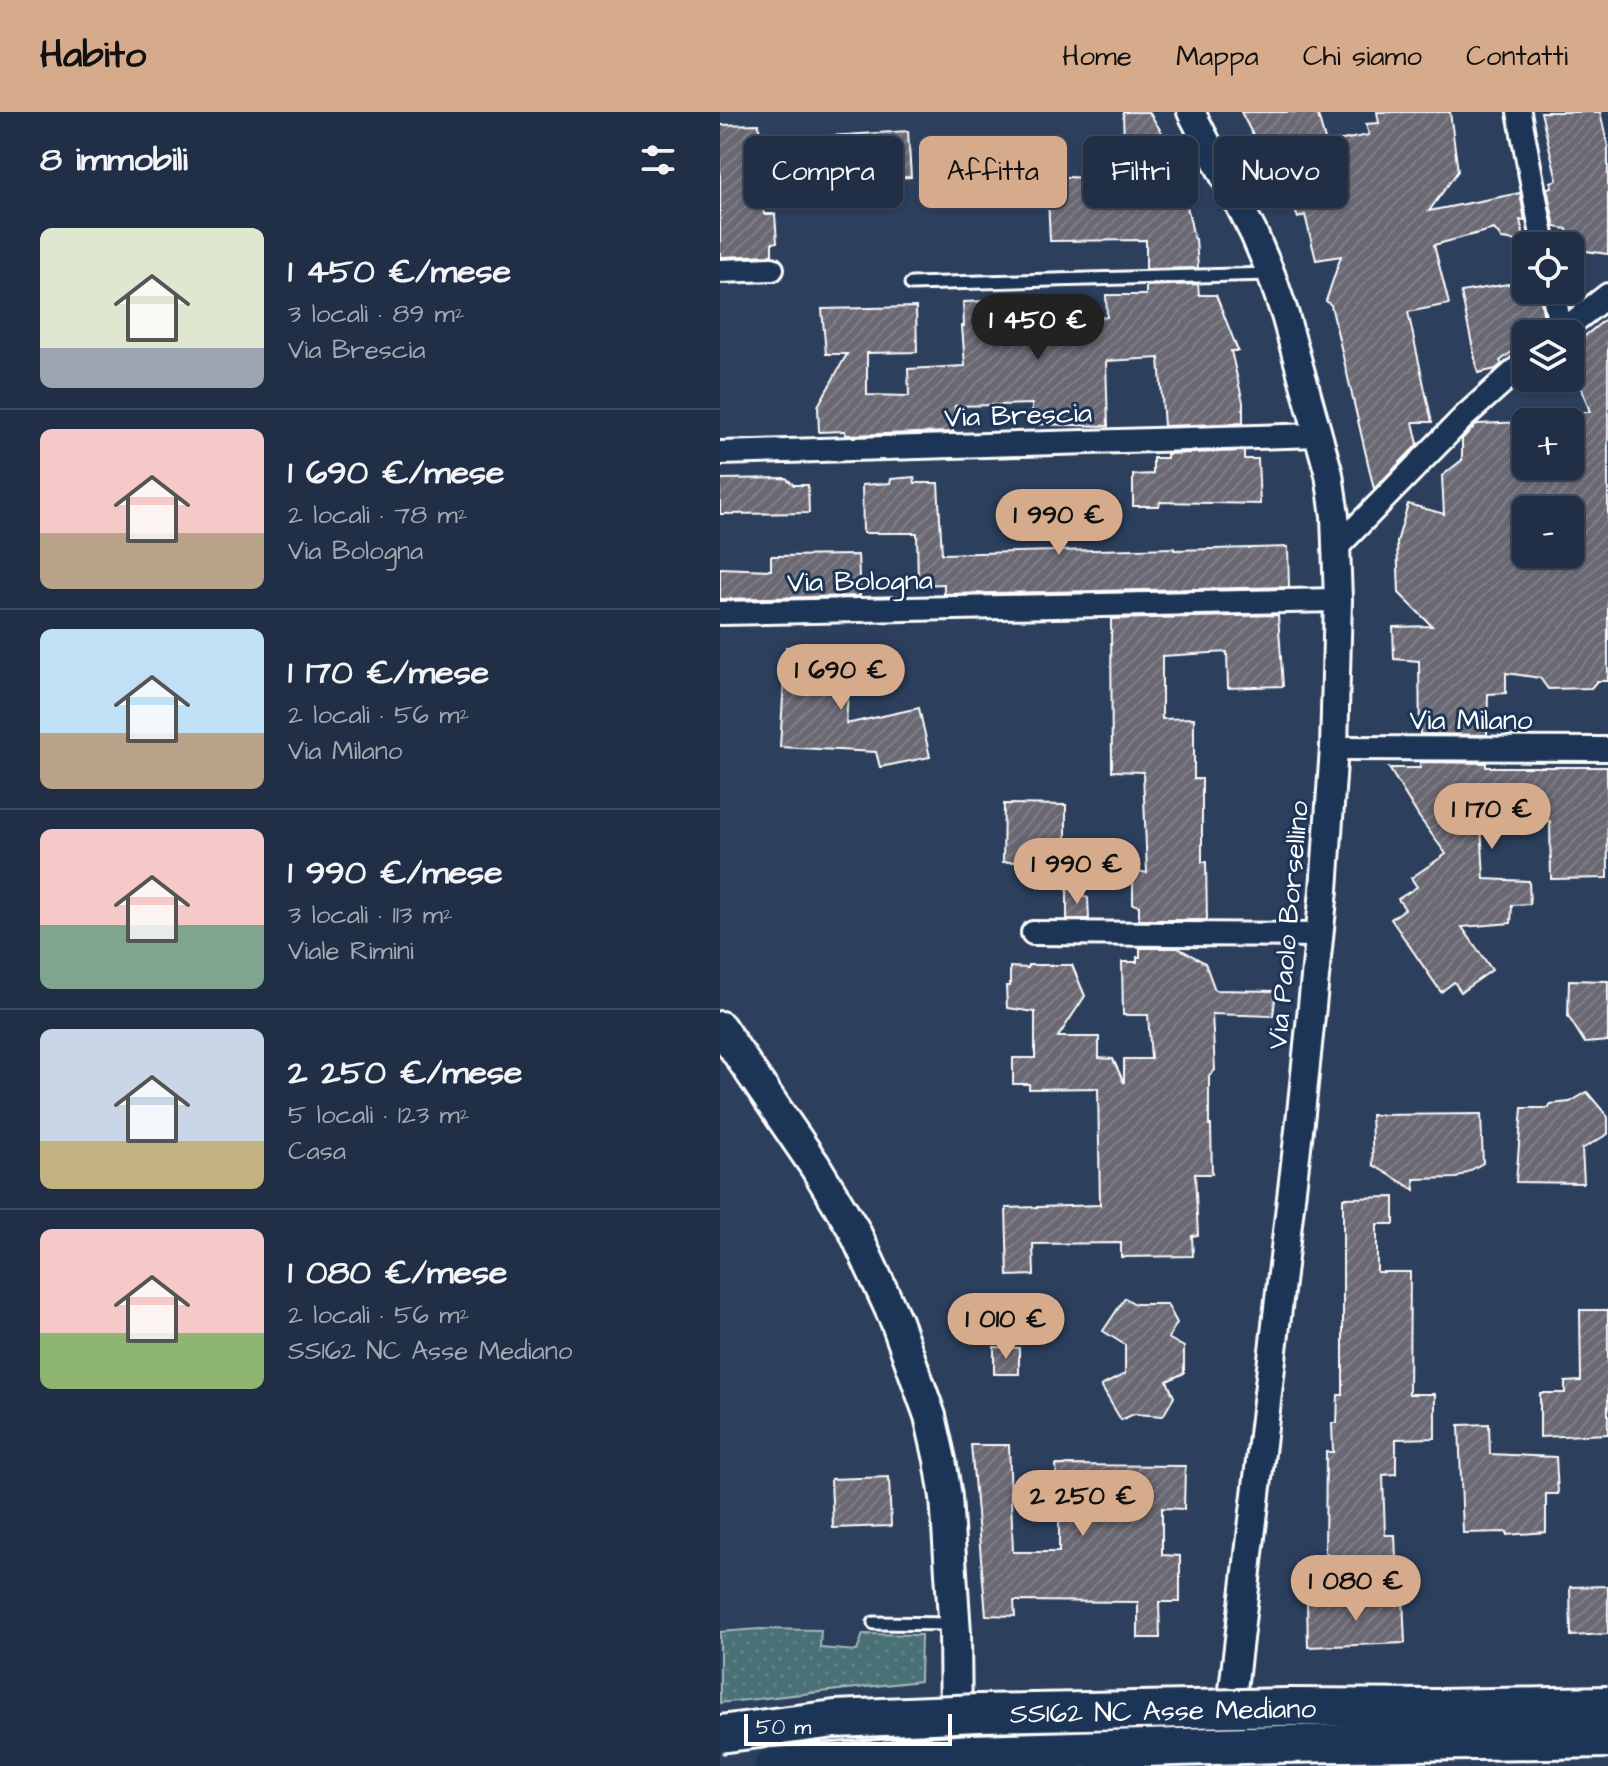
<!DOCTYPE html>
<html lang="it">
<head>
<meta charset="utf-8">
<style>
	:root { --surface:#212f46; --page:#29374d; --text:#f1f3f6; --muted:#a2a9b3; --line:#3e4a5f; --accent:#d6ab8b }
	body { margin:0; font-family:"Architects Daughter",sans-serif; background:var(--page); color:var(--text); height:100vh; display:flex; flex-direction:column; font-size:30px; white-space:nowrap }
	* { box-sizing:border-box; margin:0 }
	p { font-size:26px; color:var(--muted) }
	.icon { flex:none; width:44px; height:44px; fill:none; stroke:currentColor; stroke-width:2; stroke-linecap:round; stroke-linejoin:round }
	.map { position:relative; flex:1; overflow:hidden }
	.panel { display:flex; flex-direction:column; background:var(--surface); width:720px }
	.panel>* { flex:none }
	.banner { position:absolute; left:24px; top:24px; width:744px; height:72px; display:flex; gap:16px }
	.controls { position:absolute; left:792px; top:120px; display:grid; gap:16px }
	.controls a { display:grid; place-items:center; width:72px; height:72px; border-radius:12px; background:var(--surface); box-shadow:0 2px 6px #0004,0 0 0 2px var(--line); font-size:40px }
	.scale { position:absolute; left:24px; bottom:20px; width:208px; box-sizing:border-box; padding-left:8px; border:4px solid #fff; border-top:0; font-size:22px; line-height:28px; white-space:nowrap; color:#fff; -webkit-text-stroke:6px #1d3557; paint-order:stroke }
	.price { position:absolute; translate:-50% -68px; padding:0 18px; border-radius:28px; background:var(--accent); color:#111; font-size:26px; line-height:52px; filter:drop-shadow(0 2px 4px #0008) }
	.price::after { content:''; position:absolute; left:50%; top:48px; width:24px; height:18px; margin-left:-12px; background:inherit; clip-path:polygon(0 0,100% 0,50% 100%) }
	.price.on { background:#222; color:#fff }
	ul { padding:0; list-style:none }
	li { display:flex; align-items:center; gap:24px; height:200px; padding:0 40px }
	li+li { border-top:2px solid var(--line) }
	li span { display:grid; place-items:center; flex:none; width:224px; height:160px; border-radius:12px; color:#555 }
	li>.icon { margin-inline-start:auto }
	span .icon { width:96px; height:96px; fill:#fffc; stroke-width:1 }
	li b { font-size:34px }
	h2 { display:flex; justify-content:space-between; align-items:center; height:96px; padding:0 40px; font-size:34px }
	.pill { padding:0 28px; border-radius:12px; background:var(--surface); box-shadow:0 2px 6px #0004,0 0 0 2px var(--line); font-size:28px; line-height:72px }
	.pill.on { background:var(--accent); color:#111 }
	header { display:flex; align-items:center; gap:48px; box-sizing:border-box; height:112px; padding:0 40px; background:var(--accent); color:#111 }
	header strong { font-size:38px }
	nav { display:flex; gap:44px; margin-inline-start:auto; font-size:28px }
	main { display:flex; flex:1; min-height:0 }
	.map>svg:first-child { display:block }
</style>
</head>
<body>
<header>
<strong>Habito</strong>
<nav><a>Home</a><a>Mappa</a><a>Chi siamo</a><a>Contatti</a></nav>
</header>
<main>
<section class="panel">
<h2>8 immobili<svg class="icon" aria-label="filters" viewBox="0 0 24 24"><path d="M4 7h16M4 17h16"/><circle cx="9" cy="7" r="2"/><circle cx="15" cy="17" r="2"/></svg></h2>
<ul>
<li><span style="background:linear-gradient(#dfe7d0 75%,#9aa5b1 0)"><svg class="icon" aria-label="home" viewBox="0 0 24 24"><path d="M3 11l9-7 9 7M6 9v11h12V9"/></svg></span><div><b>1 450 €/mese</b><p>3 locali · 89 m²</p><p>Via Brescia</p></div></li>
<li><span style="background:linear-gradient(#f6c9c9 65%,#b9a48a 0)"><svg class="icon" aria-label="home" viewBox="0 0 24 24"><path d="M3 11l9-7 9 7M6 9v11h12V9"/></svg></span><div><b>1 690 €/mese</b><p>2 locali · 78 m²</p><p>Via Bologna</p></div></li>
<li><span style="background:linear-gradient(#bfe0f5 65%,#b9a48a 0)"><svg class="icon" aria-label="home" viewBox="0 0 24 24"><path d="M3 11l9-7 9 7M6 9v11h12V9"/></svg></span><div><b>1 170 €/mese</b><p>2 locali · 56 m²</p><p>Via Milano</p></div></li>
<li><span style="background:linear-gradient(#f6c9c9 60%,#7fa58c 0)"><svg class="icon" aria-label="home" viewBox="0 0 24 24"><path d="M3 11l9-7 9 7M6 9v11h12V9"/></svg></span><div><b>1 990 €/mese</b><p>3 locali · 113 m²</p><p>Viale Rimini</p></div></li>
<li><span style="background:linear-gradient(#c9d6e8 70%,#c2b280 0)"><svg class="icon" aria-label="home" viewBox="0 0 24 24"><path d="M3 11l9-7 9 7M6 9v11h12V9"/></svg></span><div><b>2 250 €/mese</b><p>5 locali · 123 m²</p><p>Casa</p></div></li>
<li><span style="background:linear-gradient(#f6c9c9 65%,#8fb573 0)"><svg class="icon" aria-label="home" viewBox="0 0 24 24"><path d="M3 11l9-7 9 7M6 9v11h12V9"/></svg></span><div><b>1 080 €/mese</b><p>2 locali · 56 m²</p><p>SS162 NC Asse Mediano</p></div></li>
</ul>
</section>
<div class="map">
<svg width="888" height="1654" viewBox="0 0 888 1654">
	<defs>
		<pattern id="grass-dots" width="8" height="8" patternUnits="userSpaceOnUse" patternTransform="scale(2)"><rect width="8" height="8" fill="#497074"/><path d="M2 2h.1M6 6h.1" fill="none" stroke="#648589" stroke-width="1.8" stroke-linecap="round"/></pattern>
		<pattern id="building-hatch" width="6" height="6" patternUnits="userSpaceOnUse" patternTransform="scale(2)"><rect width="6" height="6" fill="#6a6873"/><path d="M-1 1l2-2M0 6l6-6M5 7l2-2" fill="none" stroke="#807f88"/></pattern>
	</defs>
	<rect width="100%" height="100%" fill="#2c3f5d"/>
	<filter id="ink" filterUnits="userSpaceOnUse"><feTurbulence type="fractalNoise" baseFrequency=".0125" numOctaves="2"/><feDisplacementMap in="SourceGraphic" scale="16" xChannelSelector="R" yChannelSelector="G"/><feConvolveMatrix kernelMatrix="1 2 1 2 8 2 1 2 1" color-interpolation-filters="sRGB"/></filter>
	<g filter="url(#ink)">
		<!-- grass -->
		<polygon fill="url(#grass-dots)" stroke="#a4b8ba" stroke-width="2" points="39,1517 101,1518 100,1536 137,1539 143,1522 201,1523 200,1569 0,1591 0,1520"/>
		<!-- building -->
		<g fill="url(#building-hatch)" stroke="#fff" stroke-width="2" fill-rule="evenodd">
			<polygon points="403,0 429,0 444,24 404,32"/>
			<polygon points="521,0 597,0 606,31 649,23 646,12 659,11 657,0 730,0 738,59 709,99 800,81 805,109 800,108 805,130 782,127 774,117 714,133 729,192 688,200 712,310 693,310 698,332 654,377 611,193 606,189 621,144 596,148 585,103 578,106 568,80 562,80"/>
			<polygon points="821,0 880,0 888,35 888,142 851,137 847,117 835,115 827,76 832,75 831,70 837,68"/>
			<polygon points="39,12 44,102 55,102 57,130 52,131 52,143 0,145 0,13"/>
			<polygon points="188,19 191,65 95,70 93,25"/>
			<polygon points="327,64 368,66 370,89 425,89 425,69 462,71 474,126 476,127 478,156 426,157 426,128 330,129"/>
			<polygon points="806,169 806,178 819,178 825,212 814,222 806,222 806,229 780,249 782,252 776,257 758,261 741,180"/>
			<polygon points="478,172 479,183 496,183 518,239 511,239 523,290 523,311 444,314 439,246 386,249 388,314 312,312 312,292 235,294 233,320 126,323 125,319 99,320 98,294 127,242 106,242 102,197 196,195 197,240 147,241 147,283 189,284 188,257 245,254 242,214 244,214 243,190 345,186 347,210 387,205 386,183 426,183 426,174"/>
			<path d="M888,205V569H877L871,576L828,577L820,566L786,561V581L768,582L767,623L700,622L699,549L674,547L673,515L712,514L679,481L677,430L688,392L724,402L722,364L742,348V327L757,312L806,310V354H850V300H870L850,244V236ZM806,398H856V442H806Z"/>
			<polygon points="524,339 524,347 538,347 540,392 440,390 439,394 413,394 413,363 433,362 433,346 447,346 447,342"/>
			<polygon points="194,365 195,371 218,371 222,442 454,436 454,438 568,435 569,475 224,482 224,472 198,473 197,421 143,421 142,373 170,371 171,367"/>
			<polygon points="66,366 74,373 88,373 89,401 0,402 0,367"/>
			<polygon points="138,443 140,484 0,487 0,456 51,458 51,444"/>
			<polygon points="558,503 563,574 508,576 507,540 442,544 442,607 474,606 474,667 482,667 482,750 486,750 487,808 419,808 419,794 413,792 413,758 427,761 423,660 392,659 391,507"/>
			<polygon points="66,535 131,539 126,612 199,596 210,645 160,655 156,640 60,635"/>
			<polygon points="700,650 766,651 766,655 887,655 888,766 831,767 830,709 761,712 764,767 809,769 810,792 792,793 791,811 742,815 772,858 741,880 734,870 721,880 671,807 685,797 678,787 697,775 691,766 726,742 699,705 669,656 700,656"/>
			<polygon points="284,692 346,693 346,749 283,750"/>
			<polygon points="347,775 368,786 369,807 347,807"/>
			<polygon points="420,836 458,836 485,851 495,878 556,879 553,904 492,902 495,958 489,964 489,1013 491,1013 492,1062 475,1062 478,1123 472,1124 473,1144 401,1145 401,1131 313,1132 314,1163 288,1164 286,1096 380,1093 378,976 309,977 309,972 293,972 293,946 315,946 315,900 287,896 286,874 290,874 290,855 308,856 308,853 352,853 365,884 338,925 379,925 379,946 393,947 404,971 404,947 431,947 428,903 403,903 402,850 417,850 417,845 420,845"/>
			<polygon points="849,868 888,869 888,929 865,931 848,904"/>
			<polygon points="867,980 888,1005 888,1022 862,1037 864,1071 796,1070 802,996 829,996 830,992 850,990"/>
			<polygon points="761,1002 763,1051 737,1066 694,1067 695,1078 653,1053 651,1003"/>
			<polygon points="674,1085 674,1112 657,1112 657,1160 690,1160 689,1282 715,1282 715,1326 676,1327 676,1362 663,1363 665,1423 675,1423 676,1446 611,1447 605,1440 606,1340 613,1340 612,1311 617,1311 618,1283 623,1283 623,1086"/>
			<polygon points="405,1186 415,1192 447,1192 457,1211 448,1226 464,1235 464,1261 447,1269 454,1285 443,1304 414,1302 401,1308 381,1274 405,1262 405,1233 383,1219"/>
			<polygon points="860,1198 888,1198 888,1322 820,1325 820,1281 845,1281 845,1270 861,1269"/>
			<polygon points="274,1235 299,1236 299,1262 274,1262"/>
			<polygon points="769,1312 770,1342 836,1345 838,1382 826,1382 826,1420 787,1423 787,1420 743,1421 739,1313"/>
			<polygon points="251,1333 289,1333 293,1440 339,1440 339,1395 336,1353 465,1354 464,1397 442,1396 442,1443 460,1444 460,1490 439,1490 440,1526 418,1526 418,1490 294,1489 295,1504 266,1503"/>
			<polygon points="169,1365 171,1414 113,1416 111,1367"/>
			<polygon points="888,1474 888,1522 851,1524 850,1475"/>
			<polygon points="683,1486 685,1531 588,1535 587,1490"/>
		</g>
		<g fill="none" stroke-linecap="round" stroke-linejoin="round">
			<defs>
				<g id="service">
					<polyline points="191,172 550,162"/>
					<polyline points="154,1511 234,1512"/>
				</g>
				<g id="minor">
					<polyline points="799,0 824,134"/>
					<polyline points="0,159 52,157"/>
					<polyline points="833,178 841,220"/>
					<polyline points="838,222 888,183"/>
					<polyline points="0,341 599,323"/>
					<polyline points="616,436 745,304 806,249"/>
					<polyline points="0,501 618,488"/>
					<polyline points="614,636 888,637"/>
					<polyline points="313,821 600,823"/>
				</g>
				<polyline id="tertiary" points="471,0 534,122 551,162 565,203 609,362 615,404 618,488 614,636 604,778 581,1001 504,1654"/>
				<polyline id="secondary" points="0,915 95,1054 134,1118 176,1209 210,1304 220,1348 226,1385 235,1521 236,1617 233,1654"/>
			</defs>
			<!-- service casing -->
			<use href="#service" stroke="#fff" stroke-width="17"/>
			<!-- minor casing -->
			<use href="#minor" stroke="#fff" stroke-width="28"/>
			<!-- tertiary casing -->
			<use href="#tertiary" stroke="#fff" stroke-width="32"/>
			<!-- secondary casing -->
			<use href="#secondary" stroke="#fff" stroke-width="36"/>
			<!-- service -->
			<use href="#service" stroke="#1d3557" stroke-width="11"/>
			<!-- minor -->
			<use href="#minor" stroke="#1d3557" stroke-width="22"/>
			<!-- tertiary -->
			<use href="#tertiary" stroke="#1d3557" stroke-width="26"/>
			<!-- secondary -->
			<use href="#secondary" stroke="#1d3557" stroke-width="30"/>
			<defs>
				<g id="trunk-bridge">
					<polyline points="0,1622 115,1607 259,1601 569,1595 718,1596 888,1593"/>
					<polyline points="53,1654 252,1641 562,1632 888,1627"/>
				</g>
			</defs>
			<!-- trunk-bridge casing -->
			<use href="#trunk-bridge" stroke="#fff" stroke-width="42" stroke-linecap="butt"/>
			<!-- trunk-bridge -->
			<use href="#trunk-bridge" stroke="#1d3557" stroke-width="36"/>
		</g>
	</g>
	<g text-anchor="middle" stroke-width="6" stroke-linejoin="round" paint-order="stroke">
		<!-- street labels -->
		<g font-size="28" fill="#fff" stroke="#1d3557">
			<text transform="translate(298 302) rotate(-2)" y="10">Via Brescia</text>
			<text transform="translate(140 468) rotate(-1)" y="10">Via Bologna</text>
			<text x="751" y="617">Via Milano</text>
			<text transform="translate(567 813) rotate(-85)" y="10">Via Paolo Borsellino</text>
			<text transform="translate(443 1598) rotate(-1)" y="10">SS162 NC Asse Mediano</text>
		</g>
	</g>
</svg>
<div class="controls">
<a><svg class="icon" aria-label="locate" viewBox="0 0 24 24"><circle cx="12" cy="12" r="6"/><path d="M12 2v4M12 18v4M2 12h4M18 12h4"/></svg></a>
<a><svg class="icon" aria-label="layers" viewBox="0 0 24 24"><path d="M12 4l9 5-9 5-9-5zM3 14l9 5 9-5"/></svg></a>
<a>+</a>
<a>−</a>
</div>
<div class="scale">50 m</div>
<b class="price on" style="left:318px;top:250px">1 450 €</b>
<b class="price" style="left:339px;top:445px">1 990 €</b>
<b class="price" style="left:121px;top:600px">1 690 €</b>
<b class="price" style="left:772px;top:739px">1 170 €</b>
<b class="price" style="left:357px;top:794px">1 990 €</b>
<b class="price" style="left:286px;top:1249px">1 010 €</b>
<b class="price" style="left:363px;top:1426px">2 250 €</b>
<b class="price" style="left:636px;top:1511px">1 080 €</b>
<div class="banner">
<a class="pill">Compra</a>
<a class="pill on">Affitta</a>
<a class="pill">Filtri</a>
<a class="pill">Nuovo</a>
</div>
</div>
</main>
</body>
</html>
